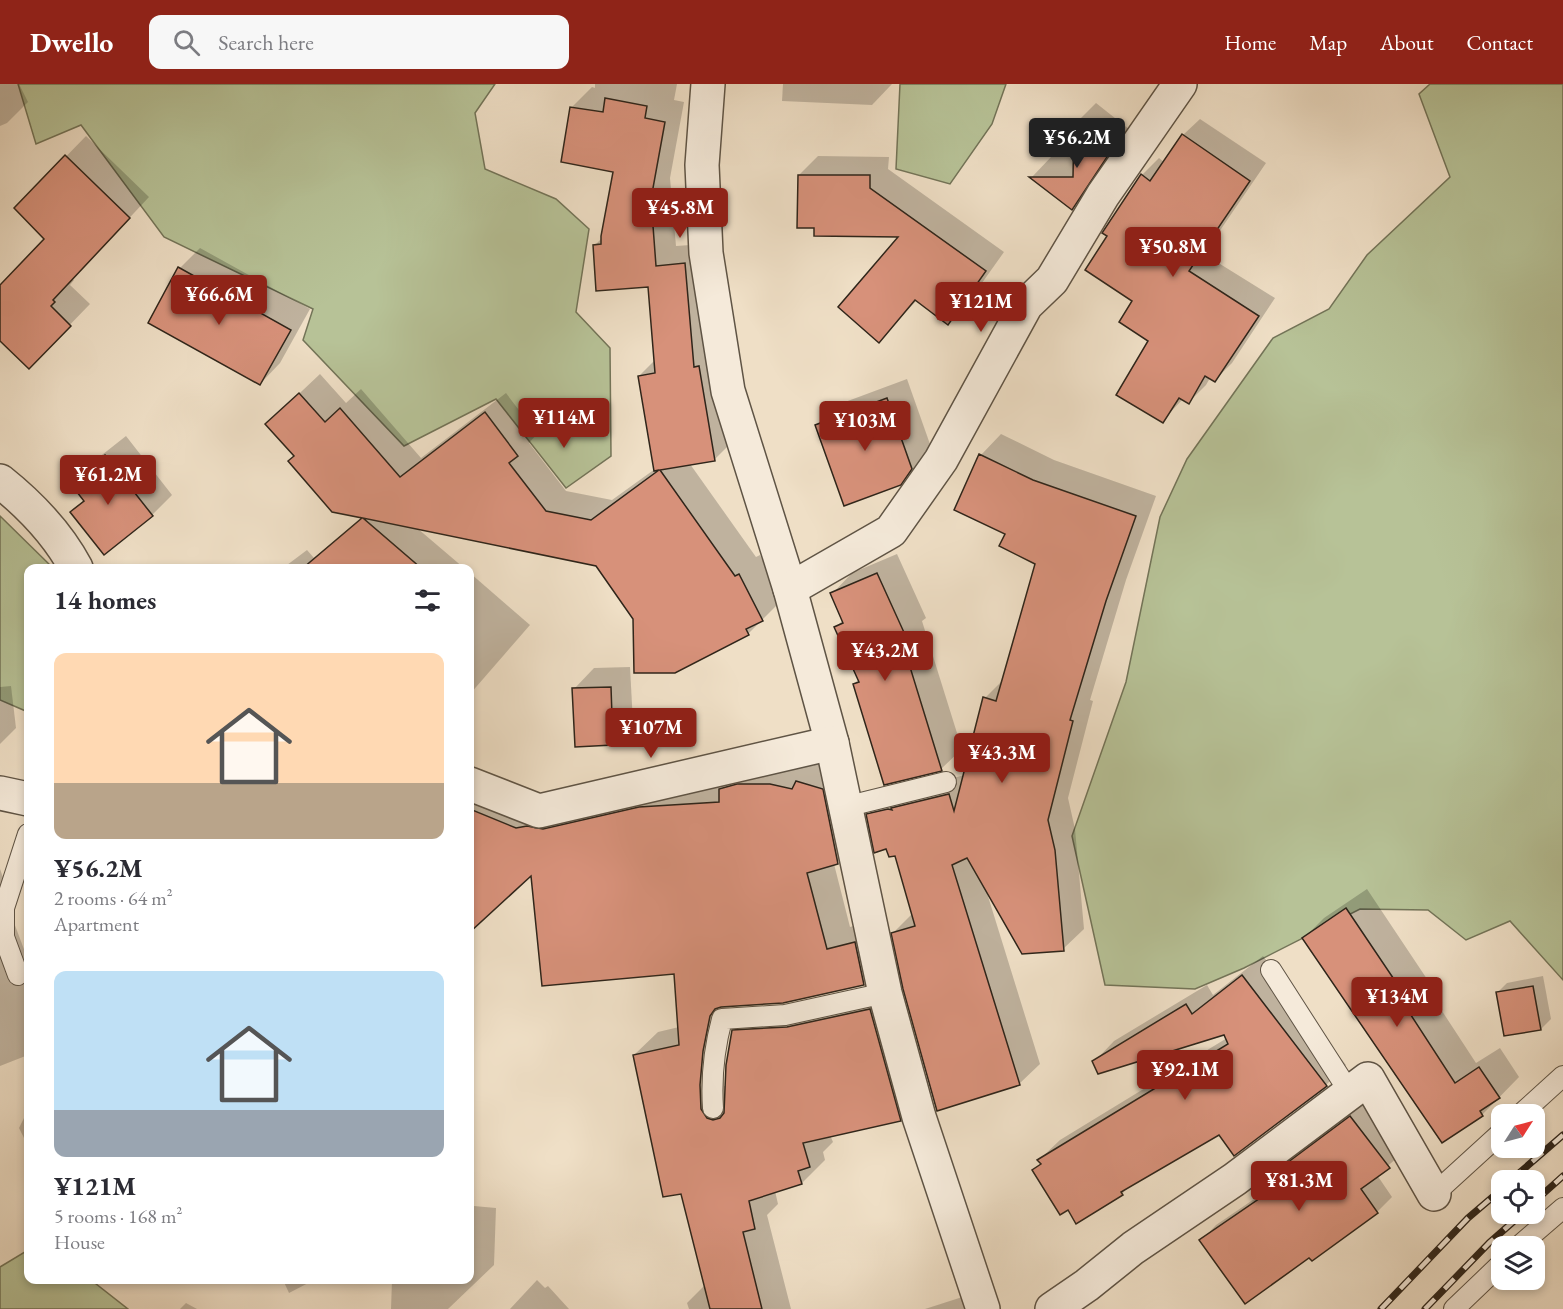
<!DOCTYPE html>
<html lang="en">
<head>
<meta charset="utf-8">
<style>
	:root { --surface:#fff; --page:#f7f7f7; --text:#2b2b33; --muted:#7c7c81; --accent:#8f2418 }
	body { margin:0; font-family:"EB Garamond",serif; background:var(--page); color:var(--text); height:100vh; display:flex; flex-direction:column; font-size:22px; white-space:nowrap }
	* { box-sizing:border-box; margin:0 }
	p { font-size:20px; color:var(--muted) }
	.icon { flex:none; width:33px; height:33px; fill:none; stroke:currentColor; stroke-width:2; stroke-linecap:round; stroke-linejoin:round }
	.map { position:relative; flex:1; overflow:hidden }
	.sheet { position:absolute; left:24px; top:480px; width:450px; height:720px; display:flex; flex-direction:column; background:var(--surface); border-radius:12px; box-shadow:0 3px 9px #0003 }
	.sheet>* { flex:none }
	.needle { width:39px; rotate:54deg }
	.buttons { position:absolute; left:1491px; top:1020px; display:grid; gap:12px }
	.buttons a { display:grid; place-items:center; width:54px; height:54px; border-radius:12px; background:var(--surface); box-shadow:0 3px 9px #0003; font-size:30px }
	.price { position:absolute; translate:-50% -51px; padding:0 14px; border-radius:6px; background:var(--accent); color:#fff; font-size:20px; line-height:39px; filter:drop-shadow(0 2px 3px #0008) }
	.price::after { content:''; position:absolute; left:50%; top:36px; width:18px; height:14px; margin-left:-9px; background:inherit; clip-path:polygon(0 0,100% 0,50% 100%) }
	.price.current { background:#222; color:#fff }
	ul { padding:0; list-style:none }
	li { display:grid; align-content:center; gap:12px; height:318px; padding:0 30px }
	li span { display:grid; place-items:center; height:186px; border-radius:12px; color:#555 }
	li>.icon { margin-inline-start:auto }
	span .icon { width:108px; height:108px; fill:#fffc; stroke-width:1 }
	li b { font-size:26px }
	h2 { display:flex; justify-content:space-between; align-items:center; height:72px; padding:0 30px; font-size:26px }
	header { display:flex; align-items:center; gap:36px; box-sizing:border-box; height:84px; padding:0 30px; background:var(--accent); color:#fff }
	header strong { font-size:28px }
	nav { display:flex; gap:33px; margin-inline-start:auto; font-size:21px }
	.search { width:420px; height:54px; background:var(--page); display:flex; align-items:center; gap:15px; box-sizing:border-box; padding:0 21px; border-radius:12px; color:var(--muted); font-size:22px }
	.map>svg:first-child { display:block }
</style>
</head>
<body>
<header>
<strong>Dwello</strong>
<div class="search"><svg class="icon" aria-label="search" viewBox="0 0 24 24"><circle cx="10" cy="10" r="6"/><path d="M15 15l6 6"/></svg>Search here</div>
<nav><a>Home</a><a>Map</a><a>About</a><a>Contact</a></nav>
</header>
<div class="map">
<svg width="1563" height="1225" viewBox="0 0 1563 1225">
	<rect width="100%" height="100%" fill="#efdfc6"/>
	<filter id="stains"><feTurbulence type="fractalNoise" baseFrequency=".00333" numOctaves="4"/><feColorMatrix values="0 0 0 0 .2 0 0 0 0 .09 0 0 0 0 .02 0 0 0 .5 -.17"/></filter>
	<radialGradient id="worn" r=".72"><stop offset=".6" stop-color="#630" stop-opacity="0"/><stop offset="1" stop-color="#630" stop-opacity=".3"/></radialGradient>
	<!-- green -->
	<g fill="#b7c297" stroke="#737458" stroke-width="1.5">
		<polygon points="18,0 495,0 475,29 485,85 556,115 589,145 576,228 610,264 611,372 566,404 496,315 404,362 303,256 313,225 164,153 81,41 36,60"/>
		<polygon points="900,0 1006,0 992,40 950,100 896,85"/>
		<polygon points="1430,0 1563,0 1563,896 1510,837 1466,856 1428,826 1360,825 1244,884 1195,905 1105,901 1072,752 1126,598 1160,433 1187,375 1273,254 1329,225 1367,171 1450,93 1419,10"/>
		<polygon points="0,432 53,484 28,484 28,628 0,616"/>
		<polygon points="28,1166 28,1196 91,1196 128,1225 0,1225 0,1183"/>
	</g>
	<!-- shadow -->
	<g fill="#0003">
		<polygon points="0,0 19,0 28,18 7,39 0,42"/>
		<polygon points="595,0 677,0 674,16 684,18 670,94 676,162 705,160 734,356 714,376 690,380 756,473 760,471 782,516 748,550 634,535 597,481 417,444 464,484 283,484 307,466 314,474 362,433 296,371 267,340 320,290 346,319 361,305 421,374 506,309 537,350 529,359 566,407 612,416 655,385 639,292 655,276 649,202 594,162 603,153 615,86 572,23 592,3 595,4"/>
		<polygon points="783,0 892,0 872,21 782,17"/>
		<polygon points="1096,19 1130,46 1092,104 1072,124 1032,93 1051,73 1075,73 1076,39"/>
		<polygon points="1200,35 1266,79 1204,170 1275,214 1232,279 1215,296 1210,294 1206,301 1189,318 1183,315 1162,337 1150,256 1109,152 1142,91 1159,74 1165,79 1183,51"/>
		<polygon points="86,52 149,113 72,195 74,196 70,201 90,220 29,283 0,255 0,203 46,155 16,124"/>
		<polygon points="818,72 889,73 888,85 1004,168 967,220 948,239 917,216 879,257 901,151 815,143 799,91"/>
		<polygon points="200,164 310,225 280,279 260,300 180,184"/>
		<polygon points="907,295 931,363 921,378 900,399 817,341 837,321"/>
		<polygon points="1001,350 1054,376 1156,412 1126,496 1090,616 1093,617 1068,714 1075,745 1084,845 1063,865 987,809 1040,980 1019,1000 893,849 913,829 896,770 868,731 888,710 965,691 985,614 1004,595 1037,479 1007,449 981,371"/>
		<polygon points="126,352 172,411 152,431 72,428 85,415 72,399 93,378"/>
		<polygon points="897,470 926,534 922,537 962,665 941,685 854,600 859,595 836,543 843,536 832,510 852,489"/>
		<polygon points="470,489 530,541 470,610"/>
		<polygon points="630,583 633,639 612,659 574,605 594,584"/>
		<polygon points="11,602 16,644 0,660 0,603"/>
		<polygon points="820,674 861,755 838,778 834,780 850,843 878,835 887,877 863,900 730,921 726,942 723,977 724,1002 726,1002 733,947 756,924 812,920 893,902 923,1012 900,1035 830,1051 833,1058 823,1068 825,1076 802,1099 775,1107 778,1120 767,1131 791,1225 689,1225 687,1219 705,1201 683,1108 634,971 658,948 679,943 675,888 532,789 470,846 470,692 540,721 794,677 813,682"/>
		<polygon points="0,785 12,819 13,836 28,876 28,971 0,982"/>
		<polygon points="1367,805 1431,901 1427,904 1476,979 1500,964 1519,993 1482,1031 1304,854 1324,834"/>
		<polygon points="1263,872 1346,981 1326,1001 1219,1049 1132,1099 1122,1110 1069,1124 1034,1086 1041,1079 1039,1076 1060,1056 1227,954 1225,949 1094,978 1114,957 1207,901 1213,911"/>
		<polygon points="1543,892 1551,935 1541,945 1497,909 1507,899"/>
		<polygon points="1366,1018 1404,1068 1377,1091 1392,1113 1377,1128 1309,1172 1201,1157 1216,1141 1263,1109 1258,1103 1274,1087"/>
		<polygon points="28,1026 28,1062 19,1044"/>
		<polygon points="470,1112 474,1112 474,1122 496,1124 494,1181 448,1225 391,1225 392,1196 470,1196"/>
		<polygon points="134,1196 144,1196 139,1200"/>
		<polygon points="283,1196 314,1196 289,1209"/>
		<polygon points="537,1196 545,1204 548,1202 569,1225 510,1225"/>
		<polygon points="981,1207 986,1225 925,1225"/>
		<polygon points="186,1219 197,1225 180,1225"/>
	</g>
	<!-- building -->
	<g fill="#d7917a" stroke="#2f251a" stroke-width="1.5">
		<polygon points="605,14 647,22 645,34 665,38 651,115 656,182 685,179 694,283 699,282 715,377 660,386 735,492 739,490 763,537 746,545 749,551 675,589 634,589 633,535 596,482 363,434 421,484 303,484 362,434 332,428 288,377 294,372 265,340 299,309 325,338 340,324 400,393 485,328 518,372 509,379 546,427 591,436 659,386 654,387 638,292 655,289 648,203 596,207 593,161 601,160 601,152 613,88 561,78 570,23 603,28"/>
		<polygon points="1074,38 1111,67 1072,126 1029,93 1073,93"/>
		<polygon points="1182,50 1250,97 1189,187 1259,232 1215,298 1205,292 1189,320 1179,314 1163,339 1116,311 1148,257 1119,238 1132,217 1085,186 1107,152 1102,149 1141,90 1150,97"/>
		<polygon points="65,71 130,134 53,216 55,218 51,222 71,242 29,285 0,257 0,201 44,155 14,124"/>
		<polygon points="798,91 870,91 870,104 986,187 948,241 915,216 879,259 838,223 898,153 814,152 814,144 797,144"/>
		<polygon points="178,183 291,246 260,301 148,239"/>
		<polygon points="887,314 912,385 901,401 844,422 815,341"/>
		<polygon points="979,370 1033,396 1136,432 1106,517 1070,636 1073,637 1048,736 1055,766 1064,867 1022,870 967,774 952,781 1020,1001 937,1027 903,905 891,849 915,842 895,772 889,773 886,765 874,769 866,730 888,725 892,726 891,724 949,710 954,727 983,613 996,617 1035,480 999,462 1005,450 954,426"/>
		<polygon points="105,371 153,432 104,471 70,428 84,417 70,399"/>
		<polygon points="877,489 907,555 902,557 942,687 884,701 853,600 859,598 834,543 843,539 830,509"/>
		<polygon points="611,603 613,661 575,663 572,604"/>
		<polygon points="796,697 823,705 838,780 807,789 827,865 855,858 864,901 783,919 721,923 715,925 710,932 703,967 700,1001 701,1025 707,1034 713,1036 720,1034 724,1029 726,981 732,946 787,943 870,925 901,1037 803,1059 810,1083 798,1087 802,1100 749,1117 755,1145 743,1148 762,1225 710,1225 681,1110 663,1113 633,971 679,961 674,890 542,902 531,792 470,848 470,725 516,744 527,742 543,745 639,723 719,718 719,705 737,700 770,700 792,705"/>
		<polygon points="1346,824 1412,922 1407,925 1455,999 1479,983 1500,1014 1480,1027 1483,1032 1442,1059 1302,854"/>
		<polygon points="1242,891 1327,1002 1234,1072 1219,1051 1121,1108 1123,1111 1076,1140 1068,1126 1060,1131 1032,1086 1041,1080 1037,1076 1228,960 1224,951 1098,990 1092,977 1186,920 1192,930"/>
		<polygon points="1533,902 1541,946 1504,952 1496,908"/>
		<polygon points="1350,1032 1390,1084 1361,1105 1378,1129 1312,1177 1309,1174 1245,1220 1199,1156 1263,1112 1256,1102"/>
	</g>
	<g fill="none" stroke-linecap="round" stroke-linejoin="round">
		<defs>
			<g id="lane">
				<polyline points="845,723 946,698"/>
				<polyline points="1271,886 1350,1009"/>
				<polyline points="18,891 4,853 4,824 28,750"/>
				<path d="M713,1024C711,994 714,965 722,935L785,931L885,909"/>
				<polyline points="1521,1030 1563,992"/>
				<polyline points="1434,1110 1502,1048"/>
				<polyline points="1519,1162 1563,1124"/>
				<polyline points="1454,1225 1502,1179"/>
			</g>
			<g id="street">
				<polyline points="708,0 702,81 706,169 728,307 790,505 832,659 885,909 919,1033 983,1225"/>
				<path d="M0,397C30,421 58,450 76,484"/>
				<polyline points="790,505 891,447 941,376 1026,221 1052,196 1103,111 1180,0"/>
				<polyline points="470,700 539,727 832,659"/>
				<polyline points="0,709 28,715"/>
				<polyline points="1052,1225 1087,1201 1133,1164 1235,1095 1368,995 1434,1110"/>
			</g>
		</defs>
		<!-- lane casing -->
		<use href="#lane" stroke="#5f5445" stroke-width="22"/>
		<!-- street casing -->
		<use href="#street" stroke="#5f5445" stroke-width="36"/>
		<!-- lane -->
		<use href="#lane" stroke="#f5eada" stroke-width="20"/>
		<!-- street -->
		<use href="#street" stroke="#f5eada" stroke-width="33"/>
		<defs>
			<g id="rail">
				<polyline points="1511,1096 1563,1051"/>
				<polyline points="1534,1118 1563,1092"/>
				<polyline points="1381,1225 1468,1134 1502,1105"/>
				<polyline points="1425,1225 1489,1159 1522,1130"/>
			</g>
		</defs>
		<!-- rail casing -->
		<use href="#rail" stroke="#2f251a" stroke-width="7"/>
		<!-- rail -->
		<use href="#rail" stroke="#f5eada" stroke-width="4.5" stroke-dasharray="14" stroke-linecap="butt"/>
	</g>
	<rect width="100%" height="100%" filter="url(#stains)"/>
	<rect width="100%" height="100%" fill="url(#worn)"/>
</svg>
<div class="buttons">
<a><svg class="needle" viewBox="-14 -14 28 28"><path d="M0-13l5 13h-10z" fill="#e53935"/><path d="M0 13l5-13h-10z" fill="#7c7c81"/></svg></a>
<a><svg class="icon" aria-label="locate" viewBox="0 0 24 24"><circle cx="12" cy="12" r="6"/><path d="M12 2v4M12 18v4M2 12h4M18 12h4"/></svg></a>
<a><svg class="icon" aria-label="layers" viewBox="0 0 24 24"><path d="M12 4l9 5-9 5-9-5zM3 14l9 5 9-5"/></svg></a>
</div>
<b class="price current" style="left:1077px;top:85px">¥56.2M</b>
<b class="price" style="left:680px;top:155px">¥45.8M</b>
<b class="price" style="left:1173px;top:194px">¥50.8M</b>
<b class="price" style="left:219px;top:242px">¥66.6M</b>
<b class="price" style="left:981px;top:249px">¥121M</b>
<b class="price" style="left:564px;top:365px">¥114M</b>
<b class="price" style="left:865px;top:368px">¥103M</b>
<b class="price" style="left:108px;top:422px">¥61.2M</b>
<b class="price" style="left:885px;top:598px">¥43.2M</b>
<b class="price" style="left:651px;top:675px">¥107M</b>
<b class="price" style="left:1002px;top:700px">¥43.3M</b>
<b class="price" style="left:1397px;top:944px">¥134M</b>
<b class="price" style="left:1185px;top:1017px">¥92.1M</b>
<b class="price" style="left:1299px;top:1128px">¥81.3M</b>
<section class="sheet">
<h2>14 homes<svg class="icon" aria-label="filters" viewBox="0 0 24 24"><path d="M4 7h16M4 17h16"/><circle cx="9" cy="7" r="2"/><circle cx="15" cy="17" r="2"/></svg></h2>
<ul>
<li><span style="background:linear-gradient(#ffd9b3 70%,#b9a48a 0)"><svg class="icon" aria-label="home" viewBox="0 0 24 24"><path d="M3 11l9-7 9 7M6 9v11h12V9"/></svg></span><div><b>¥56.2M</b><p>2 rooms · 64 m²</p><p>Apartment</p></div></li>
<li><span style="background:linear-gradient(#bfe0f5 75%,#9aa5b1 0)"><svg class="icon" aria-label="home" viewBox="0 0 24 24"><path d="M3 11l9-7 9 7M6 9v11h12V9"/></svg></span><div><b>¥121M</b><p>5 rooms · 168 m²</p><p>House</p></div></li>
</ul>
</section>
</div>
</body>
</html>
